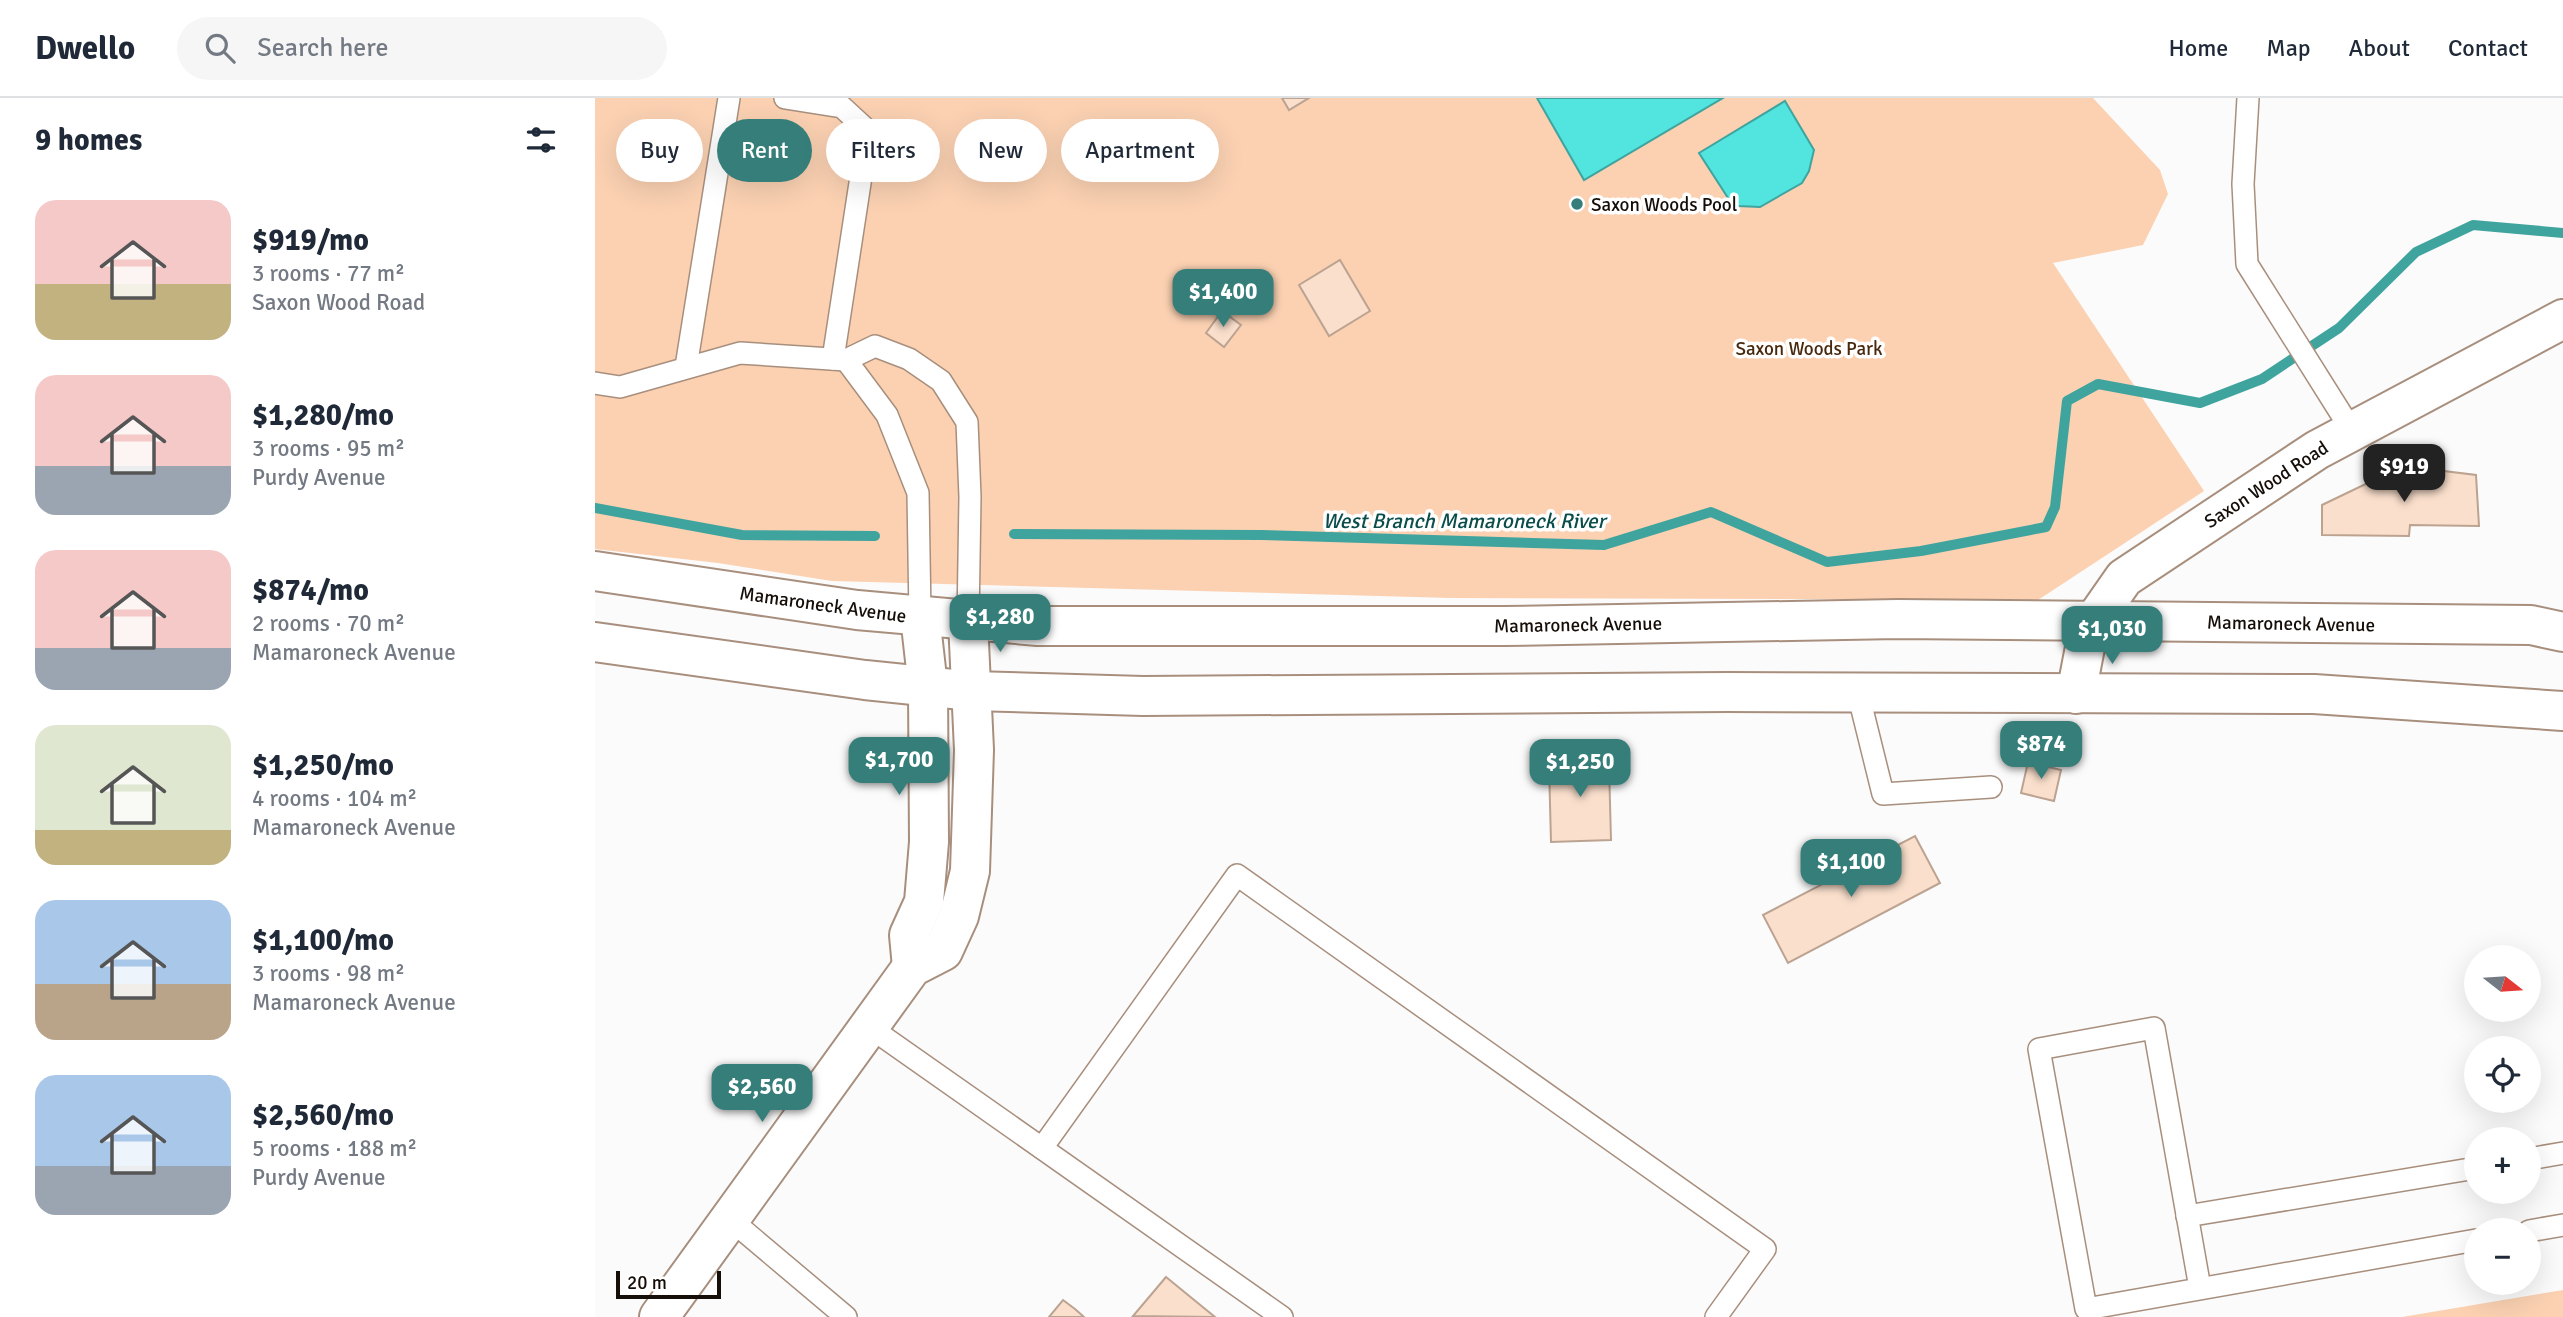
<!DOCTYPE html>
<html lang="en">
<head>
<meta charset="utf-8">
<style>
	:root { --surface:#fff; --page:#f6f6f7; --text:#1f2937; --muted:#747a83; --line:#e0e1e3; --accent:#357e7a }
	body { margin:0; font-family:Signika,sans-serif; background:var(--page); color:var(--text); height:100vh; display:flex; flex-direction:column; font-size:26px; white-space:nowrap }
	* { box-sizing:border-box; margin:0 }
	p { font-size:23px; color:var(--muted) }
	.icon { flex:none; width:38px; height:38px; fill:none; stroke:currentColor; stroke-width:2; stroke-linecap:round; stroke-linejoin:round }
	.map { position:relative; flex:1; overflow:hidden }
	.panel { display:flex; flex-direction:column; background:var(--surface); width:595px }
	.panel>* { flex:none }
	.banner { position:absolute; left:21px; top:21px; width:665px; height:63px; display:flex; gap:14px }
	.needle { width:46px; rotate:107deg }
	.fabs { position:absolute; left:1869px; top:847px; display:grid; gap:14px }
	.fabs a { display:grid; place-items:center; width:77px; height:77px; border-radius:50%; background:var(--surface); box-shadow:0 7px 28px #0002; font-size:35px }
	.scale { position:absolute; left:21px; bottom:18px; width:105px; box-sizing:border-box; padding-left:7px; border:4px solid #150d07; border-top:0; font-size:19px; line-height:24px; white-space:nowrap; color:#150d07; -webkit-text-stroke:5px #fff; paint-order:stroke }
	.price { position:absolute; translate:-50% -60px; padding:0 16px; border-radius:14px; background:var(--accent); color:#fff; font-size:23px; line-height:46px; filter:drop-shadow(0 2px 4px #0008) }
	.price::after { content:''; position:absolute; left:50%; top:42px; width:21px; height:16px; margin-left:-10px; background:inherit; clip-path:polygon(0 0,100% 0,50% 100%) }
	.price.on { background:#222; color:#fff }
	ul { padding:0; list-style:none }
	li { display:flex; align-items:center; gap:21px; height:175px; padding:0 35px }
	li span { display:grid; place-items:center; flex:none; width:196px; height:140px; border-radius:21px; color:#555 }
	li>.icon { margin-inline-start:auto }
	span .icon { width:84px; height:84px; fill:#fffc; stroke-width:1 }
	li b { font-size:30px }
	h2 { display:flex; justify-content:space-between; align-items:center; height:84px; padding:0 35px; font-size:30px }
	.pill { padding:0 24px; border-radius:32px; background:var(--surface); box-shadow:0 7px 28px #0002; font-size:24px; line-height:63px }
	.pill.on { background:var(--accent); color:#fff }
	header { display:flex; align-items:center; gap:42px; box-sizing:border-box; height:98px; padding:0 35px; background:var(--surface); border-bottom:2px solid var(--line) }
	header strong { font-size:33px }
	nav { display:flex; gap:38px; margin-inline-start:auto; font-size:24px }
	.search { width:490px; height:63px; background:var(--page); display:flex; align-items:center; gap:18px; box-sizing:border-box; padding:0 24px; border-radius:38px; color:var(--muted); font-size:26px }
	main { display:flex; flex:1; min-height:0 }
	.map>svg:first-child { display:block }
</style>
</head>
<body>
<header>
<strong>Dwello</strong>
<div class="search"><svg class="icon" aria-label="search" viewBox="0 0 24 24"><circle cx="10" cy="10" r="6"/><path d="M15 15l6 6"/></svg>Search here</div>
<nav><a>Home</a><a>Map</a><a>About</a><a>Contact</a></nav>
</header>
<main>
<section class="panel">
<h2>9 homes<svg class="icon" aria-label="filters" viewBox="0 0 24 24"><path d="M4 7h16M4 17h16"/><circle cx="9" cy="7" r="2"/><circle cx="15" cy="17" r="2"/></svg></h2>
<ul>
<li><span style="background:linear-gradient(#f6c9c9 60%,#c2b280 0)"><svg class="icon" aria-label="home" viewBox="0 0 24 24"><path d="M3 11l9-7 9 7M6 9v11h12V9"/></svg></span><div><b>$919/mo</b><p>3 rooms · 77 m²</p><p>Saxon Wood Road</p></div></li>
<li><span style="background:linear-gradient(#f6c9c9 65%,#9aa5b1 0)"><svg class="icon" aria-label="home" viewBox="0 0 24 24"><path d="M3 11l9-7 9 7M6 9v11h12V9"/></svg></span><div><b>$1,280/mo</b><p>3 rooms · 95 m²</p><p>Purdy Avenue</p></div></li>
<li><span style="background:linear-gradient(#f6c9c9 70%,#9aa5b1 0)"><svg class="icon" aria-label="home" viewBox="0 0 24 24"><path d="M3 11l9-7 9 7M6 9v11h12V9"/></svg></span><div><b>$874/mo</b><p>2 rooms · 70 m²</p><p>Mamaroneck Avenue</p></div></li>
<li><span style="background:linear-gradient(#dfe7d0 75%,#c2b280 0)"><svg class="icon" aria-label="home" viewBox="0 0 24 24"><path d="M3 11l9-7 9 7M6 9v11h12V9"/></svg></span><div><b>$1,250/mo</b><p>4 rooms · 104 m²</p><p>Mamaroneck Avenue</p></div></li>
<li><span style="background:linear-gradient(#a9c7e8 60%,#b9a48a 0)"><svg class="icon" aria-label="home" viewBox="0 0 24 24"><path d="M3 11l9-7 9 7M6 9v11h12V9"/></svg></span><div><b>$1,100/mo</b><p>3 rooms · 98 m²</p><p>Mamaroneck Avenue</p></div></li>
<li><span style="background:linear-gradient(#a9c7e8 65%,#9aa5b1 0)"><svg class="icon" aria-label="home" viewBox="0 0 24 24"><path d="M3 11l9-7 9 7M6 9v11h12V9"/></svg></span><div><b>$2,560/mo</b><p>5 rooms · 188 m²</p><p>Purdy Avenue</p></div></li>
</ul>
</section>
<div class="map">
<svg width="1968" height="1219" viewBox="0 0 1968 1219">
	<rect width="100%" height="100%" fill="#fbfbfb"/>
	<!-- green -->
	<g fill="#fbd1b2">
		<polygon points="0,0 1498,0 1565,72 1573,96 1548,147 1458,165 1609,393 1443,502 855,500 237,483 123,465 0,451"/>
		<polygon points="1968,1192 1968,1219 1807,1219"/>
	</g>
	<!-- water -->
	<g fill="#52e4de" stroke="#40a49e" stroke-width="2">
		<polygon points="942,0 1128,0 989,82"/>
		<polygon points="1190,3 1219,52 1214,73 1207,85 1165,109 1143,108 1135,103 1104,55"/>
	</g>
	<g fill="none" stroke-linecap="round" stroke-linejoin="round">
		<!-- stream -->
		<g stroke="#40a49e" stroke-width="10">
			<polyline points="0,410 147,437 280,438"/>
			<polyline points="419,436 666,437 1009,447 1116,414 1232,464 1326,453 1451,429 1460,409 1472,303 1503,286 1605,305 1667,281 1744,230 1821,154 1878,127 1968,135"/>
		</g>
	</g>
	<!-- building -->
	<g fill="#fadfcc" stroke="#bca391" stroke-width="2">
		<polygon points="687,0 714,0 694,12"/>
		<polygon points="745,162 775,213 734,238 704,187"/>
		<polygon points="627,213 646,227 629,249 611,235"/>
		<polygon points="1808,368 1881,377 1884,428 1815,427 1814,438 1727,437 1727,407"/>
		<polygon points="1006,652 1007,668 1014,668 1016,742 956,744 954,668 975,667 974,653"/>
		<polygon points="1433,664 1466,672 1459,703 1426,695"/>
		<polygon points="1320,738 1345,785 1193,865 1168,817"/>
		<polygon points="571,1179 620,1219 619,1219 538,1218"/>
		<polygon points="468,1202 480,1211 489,1219 454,1219"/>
	</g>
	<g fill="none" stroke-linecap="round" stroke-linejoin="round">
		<defs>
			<g id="service">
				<polyline points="190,0 247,9 273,33 238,261"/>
				<polyline points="1653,0 1648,86 1652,166 1757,333"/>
				<polyline points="251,262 292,317 323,395 325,518"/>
				<polyline points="91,269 134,0"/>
				<polyline points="0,285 25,289 145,255 251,262 280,248 314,261 346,283 372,324 375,399 373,523"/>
				<polyline points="1263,595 1288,696 1396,689"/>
				<polyline points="273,928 687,1219"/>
				<polyline points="447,1050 642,777 1170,1151 1121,1219"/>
				<polyline points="1934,1061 1968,1055"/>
				<polyline points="1592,1118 1881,1070"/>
				<polyline points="136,1122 251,1219"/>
				<polyline points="1934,1133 1968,1127"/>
				<polyline points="1605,1190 1559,930 1444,951 1491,1211 1881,1142"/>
			</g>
			<g id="minor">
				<polyline points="1481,596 1492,539 1499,523 1529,480 1722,352 1968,221"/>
				<polyline points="317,869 314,837 329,804 334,744 333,589 325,518"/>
				<polyline points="64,1219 317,869 348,853 364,818 375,773 379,652 373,523"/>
			</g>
			<g id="primary">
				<polyline points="0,473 262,512 443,528 910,528 1303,521 1936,527 1968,534"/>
				<polyline points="0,544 270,582 377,593 548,598 1132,594 1719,596 1968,613"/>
			</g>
		</defs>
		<!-- service casing -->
		<use href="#service" stroke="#a88f7d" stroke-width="24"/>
		<!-- minor casing -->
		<use href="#minor" stroke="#a88f7d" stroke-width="42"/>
		<!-- primary casing -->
		<use href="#primary" stroke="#a88f7d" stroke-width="42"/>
		<!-- service -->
		<use href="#service" stroke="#fff" stroke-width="21"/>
		<!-- minor -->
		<use href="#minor" stroke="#fff" stroke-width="38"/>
		<!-- primary -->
		<use href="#primary" stroke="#fff" stroke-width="38"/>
	</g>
	<!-- markers -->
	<circle fill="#357e7a" stroke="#fff" stroke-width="2.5" cx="982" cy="106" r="7"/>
	<g text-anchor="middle" stroke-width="7" stroke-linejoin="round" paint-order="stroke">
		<!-- poi labels -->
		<g font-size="19" fill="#150d07" stroke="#fff" text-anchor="start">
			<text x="996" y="113">Saxon Woods Pool</text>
		</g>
		<!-- park labels -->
		<g font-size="19" fill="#49290e" stroke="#fff">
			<text x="1214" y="257">Saxon Woods Park</text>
		</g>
		<!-- street labels -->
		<g font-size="19" fill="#150d07" stroke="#fff">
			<text transform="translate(1671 386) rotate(-33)" y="7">Saxon Wood Road</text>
			<text transform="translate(228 506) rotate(8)" y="7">Mamaroneck Avenue</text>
			<text transform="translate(1696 525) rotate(1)" y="7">Mamaroneck Avenue</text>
			<text transform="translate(983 526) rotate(-1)" y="7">Mamaroneck Avenue</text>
		</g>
		<!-- water labels -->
		<g font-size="21" font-style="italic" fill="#0b4d4a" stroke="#fff">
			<text x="869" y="430">West Branch Mamaroneck River</text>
		</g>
	</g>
</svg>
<div class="fabs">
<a><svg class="needle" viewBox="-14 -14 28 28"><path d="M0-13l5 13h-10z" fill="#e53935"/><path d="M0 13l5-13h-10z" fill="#747a83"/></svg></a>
<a><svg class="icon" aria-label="locate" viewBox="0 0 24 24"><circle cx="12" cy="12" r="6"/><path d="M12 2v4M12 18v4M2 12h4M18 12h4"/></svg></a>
<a>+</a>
<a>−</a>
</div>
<div class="scale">20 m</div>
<b class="price" style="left:628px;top:231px">$1,400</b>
<b class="price on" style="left:1809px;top:406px">$919</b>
<b class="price" style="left:405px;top:556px">$1,280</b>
<b class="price" style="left:1517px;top:568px">$1,030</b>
<b class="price" style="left:1446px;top:683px">$874</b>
<b class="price" style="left:304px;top:699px">$1,700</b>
<b class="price" style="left:985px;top:701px">$1,250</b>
<b class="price" style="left:1256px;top:801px">$1,100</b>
<b class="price" style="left:167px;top:1026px">$2,560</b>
<div class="banner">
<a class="pill">Buy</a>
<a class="pill on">Rent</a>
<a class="pill">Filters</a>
<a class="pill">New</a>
<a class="pill">Apartment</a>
</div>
</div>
</main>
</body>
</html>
